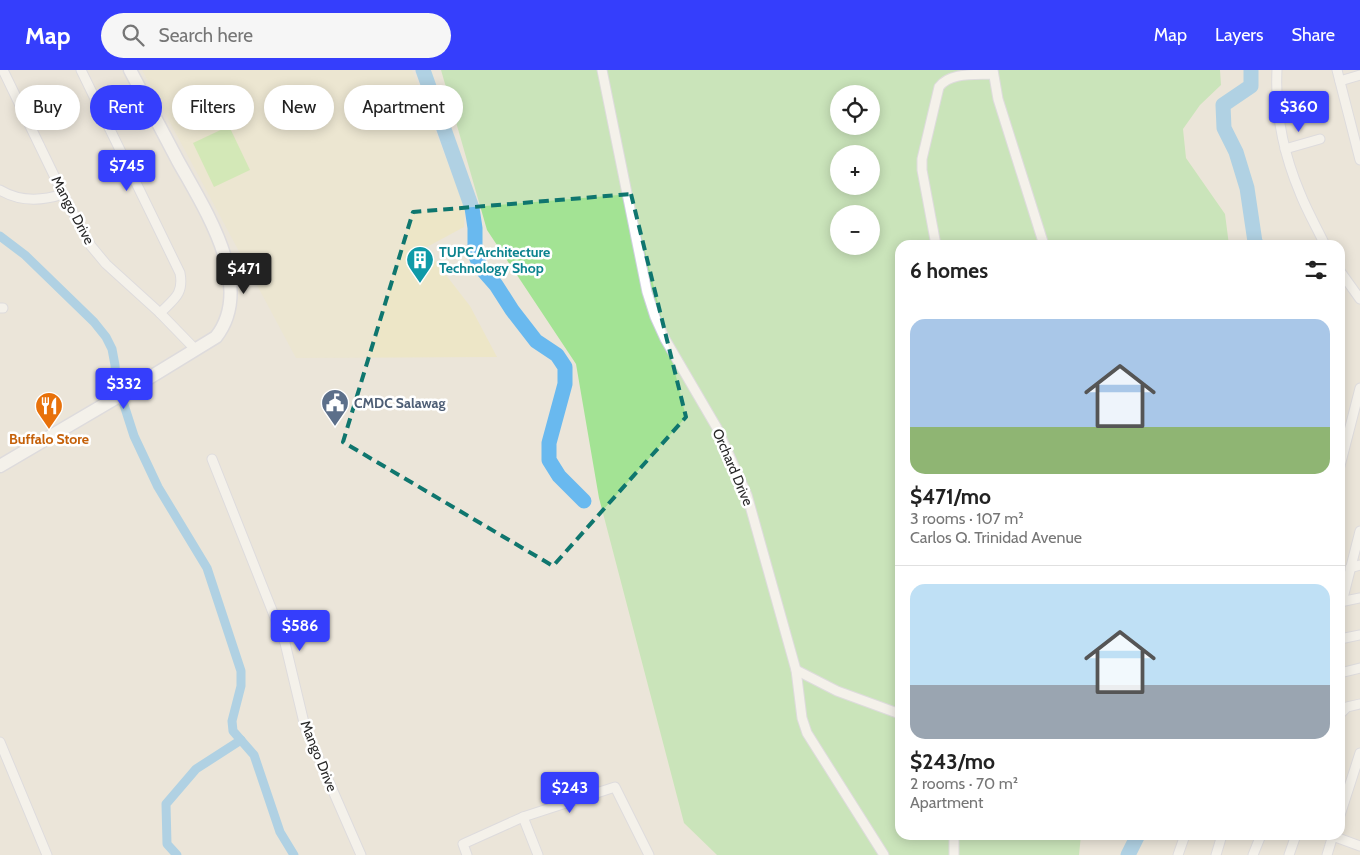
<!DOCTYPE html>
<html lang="en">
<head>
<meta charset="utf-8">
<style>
	:root { --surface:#fff; --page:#f6f6f6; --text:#222; --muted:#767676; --line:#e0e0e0; --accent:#353efc }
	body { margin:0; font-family:Cabin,sans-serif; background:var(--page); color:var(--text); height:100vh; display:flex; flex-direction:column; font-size:19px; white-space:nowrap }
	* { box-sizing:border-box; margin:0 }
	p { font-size:16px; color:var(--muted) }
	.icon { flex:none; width:28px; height:28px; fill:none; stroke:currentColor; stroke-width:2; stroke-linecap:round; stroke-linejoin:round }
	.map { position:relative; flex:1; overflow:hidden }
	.drawer { position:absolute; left:895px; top:170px; width:450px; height:600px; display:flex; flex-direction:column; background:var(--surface); border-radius:15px; box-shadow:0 2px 12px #0003 }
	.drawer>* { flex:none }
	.banner { position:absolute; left:15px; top:15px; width:475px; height:45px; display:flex; gap:10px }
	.tools { position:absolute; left:830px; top:15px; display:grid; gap:10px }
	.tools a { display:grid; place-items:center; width:50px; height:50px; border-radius:50%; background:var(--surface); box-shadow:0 2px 12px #0003; font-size:25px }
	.price { position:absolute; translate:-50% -42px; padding:0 11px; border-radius:5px; background:var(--accent); color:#fff; font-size:16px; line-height:32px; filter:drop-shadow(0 1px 2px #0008) }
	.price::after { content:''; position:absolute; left:50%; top:30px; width:15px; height:11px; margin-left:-8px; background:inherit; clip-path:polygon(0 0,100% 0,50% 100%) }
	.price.on { background:#222; color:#fff }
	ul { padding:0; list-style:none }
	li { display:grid; align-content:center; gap:10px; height:265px; padding:0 15px }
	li+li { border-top:1px solid var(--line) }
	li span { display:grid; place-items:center; height:155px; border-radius:15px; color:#555 }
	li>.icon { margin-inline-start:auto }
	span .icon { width:90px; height:90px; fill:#fffc; stroke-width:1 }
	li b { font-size:21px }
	h2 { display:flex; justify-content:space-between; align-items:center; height:60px; padding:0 15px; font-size:21px }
	.pill { padding:0 18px; border-radius:22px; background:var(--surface); box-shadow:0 2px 12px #0003; font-size:18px; line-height:45px }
	.pill.on { background:var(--accent); color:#fff }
	header { display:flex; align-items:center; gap:30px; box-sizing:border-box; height:70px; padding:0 25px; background:var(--accent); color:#fff }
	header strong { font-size:24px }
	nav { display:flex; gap:28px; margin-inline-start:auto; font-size:18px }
	.search { width:350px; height:45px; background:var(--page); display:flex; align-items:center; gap:12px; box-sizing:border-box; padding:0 18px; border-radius:28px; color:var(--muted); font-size:19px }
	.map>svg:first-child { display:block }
</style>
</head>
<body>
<header>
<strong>Map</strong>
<div class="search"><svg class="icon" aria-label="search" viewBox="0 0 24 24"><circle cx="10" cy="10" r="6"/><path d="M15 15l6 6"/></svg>Search here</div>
<nav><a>Map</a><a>Layers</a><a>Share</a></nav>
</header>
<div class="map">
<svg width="1360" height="785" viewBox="0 0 1360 785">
	<rect width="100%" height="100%" fill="#ebe5d9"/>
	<!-- education -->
	<polygon fill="#ede6c7" points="142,0 412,0 465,139 464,157 425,178 470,236 497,287 296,288"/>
	<!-- green -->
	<path fill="#a3e394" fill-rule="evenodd" d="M441,0H1220L1221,15L1200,35L1183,59L1186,88L1225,144L1229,175H900V765H1081L1079,785H717L684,753L599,428L576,294L487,160ZM839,24H871V56H839ZM839,84H871V116H839ZM839,144H871V176H839Z"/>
	<!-- pitch -->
	<polygon fill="#b7ea8f" points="229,56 250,100 214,117 193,73"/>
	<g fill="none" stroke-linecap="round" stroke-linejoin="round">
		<!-- canal -->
		<g stroke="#69b9ef" stroke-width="9">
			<polyline points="0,166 25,185 94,252 106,267 112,279 115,295 116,310 134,366 158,417 207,498 241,601 241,616 232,651 233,661 254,685 280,762 294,785"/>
			<polyline points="177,785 167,774 166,734 196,699 241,670"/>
		</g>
		<!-- river -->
		<g stroke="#69b9ef" stroke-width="15">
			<polyline points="423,0 472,138 475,158 475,184 481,198 496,215 512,240 536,271 557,285 565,297 565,314 549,373 549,390 559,406 584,431"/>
			<polyline points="1251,0 1251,16 1223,35 1224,58 1236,82 1247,118 1255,172 1257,175"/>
			<polyline points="1128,785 1138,765"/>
		</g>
		<defs>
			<g id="minor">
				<polyline points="3,0 63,124 91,176 106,194 160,243 195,279"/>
				<path d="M81,0L180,203C184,224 174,229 160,243"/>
				<polyline points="602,0 647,222 655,247 665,269 717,358 747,425 796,600 802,648 807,663 884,785"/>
				<polyline points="993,0 998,29 1044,175"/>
				<path d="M1277,0C1275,42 1284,85 1300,123C1307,141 1317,158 1325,175"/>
				<polyline points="1337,0 1360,90"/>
				<polyline points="1340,11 1360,5"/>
				<polyline points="1285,79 1320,69"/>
				<path d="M0,120C20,132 42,131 63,124"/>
				<path d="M936,175L922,100V89L939,17C950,2 975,5 993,4"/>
				<polyline points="1340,201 1360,229"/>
				<polyline points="0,238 3,238"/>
				<polyline points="212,389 285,573 305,657 361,785"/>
				<polyline points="1340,396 1360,318"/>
				<polyline points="1350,498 1360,495"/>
				<polyline points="1340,532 1360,528"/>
				<polyline points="1342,532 1360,461"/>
				<polyline points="1340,569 1360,565"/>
				<polyline points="796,600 837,621 900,644"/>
				<polyline points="1340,603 1360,598"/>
				<polyline points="1340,644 1347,637 1360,634"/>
				<polyline points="0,672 47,785"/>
				<polyline points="1340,745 1360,683"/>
				<polyline points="523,747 538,785"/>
				<polyline points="1330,765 1360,776"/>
				<polyline points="467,785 463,774 523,747 615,717 649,785"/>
				<polyline points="954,785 954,765"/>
				<polyline points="1178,785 1185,765"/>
				<polyline points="1216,785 1222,765"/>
				<polyline points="1253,785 1261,765"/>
				<polyline points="1289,785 1296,765"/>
				<polyline points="1327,785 1333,765"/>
			</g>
			<path id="secondary" d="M0,396L131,319L216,267C256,216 204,138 178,91C162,61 146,30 130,0"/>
		</defs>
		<!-- minor casing -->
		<use href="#minor" stroke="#cecfe1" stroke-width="11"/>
		<!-- secondary casing -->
		<use href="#secondary" stroke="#cecfe1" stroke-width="15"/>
		<!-- minor -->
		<use href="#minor" stroke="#fff" stroke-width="9"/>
		<!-- secondary -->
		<use href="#secondary" stroke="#fff" stroke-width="12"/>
	</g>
	<!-- marked area -->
	<path d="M0 0H1360V785H0ZM631,124L686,347L553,496L343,372L413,142Z" fill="#ebe5d9" fill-opacity=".55" fill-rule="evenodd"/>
	<path fill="none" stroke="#0f766e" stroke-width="4" stroke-dasharray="10 6" stroke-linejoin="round" d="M631,124L686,347L553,496L343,372L413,142Z"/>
	<!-- icons -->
	<defs>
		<symbol id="building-pin" viewBox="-11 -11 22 30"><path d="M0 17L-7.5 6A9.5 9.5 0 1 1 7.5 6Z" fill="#0f9aa8" stroke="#fff"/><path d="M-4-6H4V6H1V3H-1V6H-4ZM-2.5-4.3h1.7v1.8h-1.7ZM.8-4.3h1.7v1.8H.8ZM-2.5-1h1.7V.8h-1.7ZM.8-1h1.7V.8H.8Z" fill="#fff"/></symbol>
		<symbol id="civic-pin" viewBox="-11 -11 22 30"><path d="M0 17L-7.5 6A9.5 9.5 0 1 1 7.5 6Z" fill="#5c6f8a" stroke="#fff"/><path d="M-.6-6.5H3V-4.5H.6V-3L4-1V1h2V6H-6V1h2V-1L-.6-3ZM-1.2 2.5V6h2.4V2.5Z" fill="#fff"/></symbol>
		<symbol id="restaurant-pin" viewBox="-11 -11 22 30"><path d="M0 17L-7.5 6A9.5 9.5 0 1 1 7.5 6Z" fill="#e8710a" stroke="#fff"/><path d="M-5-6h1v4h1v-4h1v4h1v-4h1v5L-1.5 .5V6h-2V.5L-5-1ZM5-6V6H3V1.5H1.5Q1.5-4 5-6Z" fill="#fff"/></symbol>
	</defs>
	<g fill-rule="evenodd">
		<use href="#building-pin" x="404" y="174" width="32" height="43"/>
		<use href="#civic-pin" x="319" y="317" width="32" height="43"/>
		<use href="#restaurant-pin" x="33" y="320" width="32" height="43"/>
	</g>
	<g text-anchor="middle" stroke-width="5" stroke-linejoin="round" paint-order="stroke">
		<!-- street labels -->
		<g font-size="14" fill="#282828" stroke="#fff">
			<text transform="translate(73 140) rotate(62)" y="5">Mango Drive</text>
			<text transform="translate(733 397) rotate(67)" y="5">Orchard Drive</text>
			<text transform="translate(319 686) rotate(68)" y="5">Mango Drive</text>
		</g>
		<!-- culture labels -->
		<g font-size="14" font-weight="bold" fill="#0d838f" stroke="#fff" text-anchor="start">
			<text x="439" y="187">TUPC Architecture<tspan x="439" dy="16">Technology Shop</tspan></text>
		</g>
		<!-- service labels -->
		<g font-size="14" font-weight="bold" fill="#4e5e75" stroke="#fff" text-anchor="start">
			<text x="354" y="338">CMDC Salawag</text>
		</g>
		<!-- food labels -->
		<g font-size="14" font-weight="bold" fill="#c56008" stroke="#fff">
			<text x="49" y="374">Buffalo Store</text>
		</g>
	</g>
</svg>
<div class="tools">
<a><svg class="icon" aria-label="locate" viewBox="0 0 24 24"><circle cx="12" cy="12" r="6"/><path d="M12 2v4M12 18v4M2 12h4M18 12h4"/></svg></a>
<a>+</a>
<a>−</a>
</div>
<b class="price" style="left:1299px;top:63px">$360</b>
<b class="price" style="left:127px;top:122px">$745</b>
<b class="price on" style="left:244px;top:225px">$471</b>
<b class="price" style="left:124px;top:340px">$332</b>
<b class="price" style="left:300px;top:582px">$586</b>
<b class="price" style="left:570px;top:744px">$243</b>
<div class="banner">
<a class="pill">Buy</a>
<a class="pill on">Rent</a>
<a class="pill">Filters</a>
<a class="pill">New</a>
<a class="pill">Apartment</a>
</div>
<section class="drawer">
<h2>6 homes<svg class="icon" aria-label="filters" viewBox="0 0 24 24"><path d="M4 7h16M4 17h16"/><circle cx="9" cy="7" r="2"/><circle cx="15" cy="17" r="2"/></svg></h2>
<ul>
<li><span style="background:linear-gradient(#a9c7e8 70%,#8fb573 0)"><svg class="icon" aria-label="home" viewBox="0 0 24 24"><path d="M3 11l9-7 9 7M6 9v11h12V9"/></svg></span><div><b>$471/mo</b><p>3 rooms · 107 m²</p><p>Carlos Q. Trinidad Avenue</p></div></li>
<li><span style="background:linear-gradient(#bfe0f5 65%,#9aa5b1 0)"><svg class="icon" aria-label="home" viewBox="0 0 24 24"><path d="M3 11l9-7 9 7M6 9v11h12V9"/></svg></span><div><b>$243/mo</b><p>2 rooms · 70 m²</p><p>Apartment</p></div></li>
</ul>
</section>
</div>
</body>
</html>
